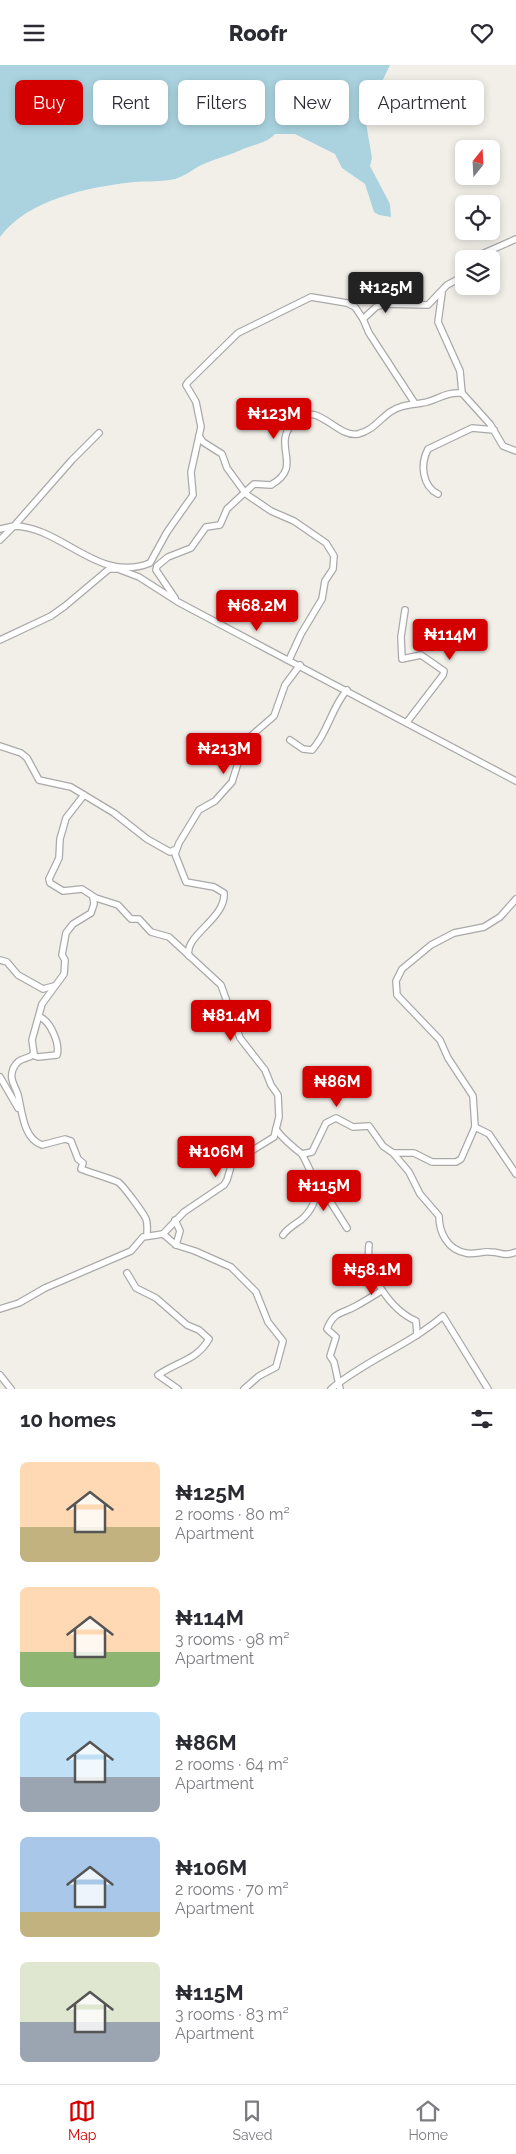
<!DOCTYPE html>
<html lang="en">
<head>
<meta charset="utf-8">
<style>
	:root { --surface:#fff; --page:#f7f7f7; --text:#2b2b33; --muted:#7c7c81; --line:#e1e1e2; --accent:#d40000 }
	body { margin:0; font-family:Raleway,sans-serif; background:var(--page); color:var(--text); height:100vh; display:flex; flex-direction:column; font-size:19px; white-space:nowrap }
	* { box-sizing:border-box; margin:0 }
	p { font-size:16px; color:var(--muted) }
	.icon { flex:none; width:28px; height:28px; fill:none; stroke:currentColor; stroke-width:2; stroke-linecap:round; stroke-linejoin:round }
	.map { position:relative; height:1324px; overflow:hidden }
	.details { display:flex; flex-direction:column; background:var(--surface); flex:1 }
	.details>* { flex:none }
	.guide { position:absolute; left:15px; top:15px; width:486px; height:45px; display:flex; gap:10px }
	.needle { width:32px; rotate:18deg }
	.tools { position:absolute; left:455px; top:75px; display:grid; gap:10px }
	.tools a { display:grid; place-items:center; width:45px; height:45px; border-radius:8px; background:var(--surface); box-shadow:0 2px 8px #0003; font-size:25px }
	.price { position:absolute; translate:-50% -42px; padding:0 11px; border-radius:5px; background:var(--accent); color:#fff; font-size:16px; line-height:32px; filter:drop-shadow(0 1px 2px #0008) }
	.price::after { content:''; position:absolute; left:50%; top:30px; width:15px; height:11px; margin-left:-8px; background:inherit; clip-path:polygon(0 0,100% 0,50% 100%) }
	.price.on { background:#222; color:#fff }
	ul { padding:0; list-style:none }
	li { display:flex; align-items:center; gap:15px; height:125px; padding:0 20px }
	li span { display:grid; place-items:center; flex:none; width:140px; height:100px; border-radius:8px; color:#555 }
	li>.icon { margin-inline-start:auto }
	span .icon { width:60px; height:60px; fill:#fffc; stroke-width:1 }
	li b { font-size:21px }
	h2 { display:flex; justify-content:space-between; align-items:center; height:60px; padding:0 20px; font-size:21px }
	.chip { padding:0 18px; border-radius:8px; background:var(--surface); box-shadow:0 2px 8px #0003; font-size:18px; line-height:45px }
	.chip.on { background:var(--accent); color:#fff }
	header { display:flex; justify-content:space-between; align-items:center; height:65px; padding:0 20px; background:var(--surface); font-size:22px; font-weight:800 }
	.tabs { display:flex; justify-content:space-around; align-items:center; height:70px; border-top:1px solid var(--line); background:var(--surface); font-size:14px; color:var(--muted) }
	.tabs a { display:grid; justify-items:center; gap:2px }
	.tabs .on { color:var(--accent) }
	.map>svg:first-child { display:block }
</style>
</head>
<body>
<header><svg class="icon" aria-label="menu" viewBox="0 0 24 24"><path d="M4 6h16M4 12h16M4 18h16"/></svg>Roofr<svg class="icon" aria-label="heart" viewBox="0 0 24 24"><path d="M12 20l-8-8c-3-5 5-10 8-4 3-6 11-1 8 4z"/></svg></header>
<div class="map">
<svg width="516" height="1324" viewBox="0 0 516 1324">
	<rect width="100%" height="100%" fill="#f2efe9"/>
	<!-- water -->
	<path fill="#aad3df" d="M0,0H390L377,27L375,53L366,58L372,93L370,101L390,139L391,152L379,150L374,147L365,119L342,103L335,89L295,69H275C266,79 253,79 241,85C230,90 218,93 206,98C195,102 186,111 175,114C161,117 148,116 134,117C89,122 28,134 0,172Z"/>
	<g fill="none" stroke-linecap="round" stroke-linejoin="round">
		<defs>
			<g id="street">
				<polyline points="478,194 482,189 516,174"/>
				<polyline points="442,228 438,257 460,306 462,328"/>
				<polyline points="414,337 369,268 363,254 376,242 385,239 428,240 447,220 464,211"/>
				<polyline points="199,371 203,377 222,389 227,403 246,429 271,446 294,456 326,478 334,491 333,504 325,516 322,534 301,569 289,595"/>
				<path d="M438,429C422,421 420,399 428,384L472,363L494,365"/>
				<polyline points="0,464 14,461 72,395 99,368"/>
				<path d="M0,475L14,461C63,462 98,519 150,498L167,467L193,430L191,407L201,362L196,337L186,320L188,317L238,268L311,232L347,238L355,242L363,254"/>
				<path d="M175,533L156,505L157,501L168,492L191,483L206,462L220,460L227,444L254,419L271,420C306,400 268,380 296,355C318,335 336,373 358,369C372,366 379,355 390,347C400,340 410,340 422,338C437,336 443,327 462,328L490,359L503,381L516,386"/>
				<polyline points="405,545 401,572 402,594 421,590 444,606 443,610 407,657"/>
				<polyline points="0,575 51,551 65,541 109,504 118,504 139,512 178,537 516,716"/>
				<path d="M290,675L303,684L312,685C328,668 331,643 347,625"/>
				<polyline points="0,681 21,688 27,693 39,715 71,722 114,748 147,774 170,787 176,784"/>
				<path d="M93,832L94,839L91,848L73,859L66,868L62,890L65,895L64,909L42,939L32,975L34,989C26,996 19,991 13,1004C9,1015 15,1020 18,1030C22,1045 23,1074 42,1080L65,1074L71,1076L78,1094L83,1098L81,1104C91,1108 109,1113 118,1117C123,1120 144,1149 146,1154C148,1159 147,1165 147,1170"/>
				<path d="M189,891C183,871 226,854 224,828L214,822L186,817L175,789L179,778L199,745L215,736L232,717L243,682L252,670L274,651L285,620L300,600"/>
				<polyline points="0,895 7,897 18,910 43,924 54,921"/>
				<path d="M32,990L38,992L57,990C60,979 51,957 40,952"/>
				<polyline points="0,1012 18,1043"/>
				<polyline points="475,1062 489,1069 516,1109"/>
				<path d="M276,1064C280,1071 295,1084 302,1089L312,1087L326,1058L336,1053L353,1062L369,1061L383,1081L393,1088H414L432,1097H456L461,1094L475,1062L473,1031L448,993L440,975L397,930L396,916L402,904L431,880L454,868L484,862L500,852L516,834"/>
				<path d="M393,1088L409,1107L420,1129L439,1151C439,1168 448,1185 466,1188C474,1190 482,1186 490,1187C502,1187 503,1192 516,1187"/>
				<polyline points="315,1119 323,1125 347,1163"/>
				<polyline points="175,1155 180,1166 176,1180"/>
				<polyline points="163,1169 176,1180 195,1186 231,1202 256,1227 268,1257 283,1276 276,1302 259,1311 244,1324"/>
				<path d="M283,1170C288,1163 294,1160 301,1155C325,1134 315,1114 302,1089"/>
				<path d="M369,1180C365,1208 391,1245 416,1256L417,1270"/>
				<path d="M127,1208L136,1223L156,1233L187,1260L199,1265L209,1274C196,1296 178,1296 158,1310L178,1324"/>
				<polyline points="0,1244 19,1238 45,1223 131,1186 143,1172 163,1169 184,1147 224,1120 227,1115 232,1098 274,1072 279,1052 278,1030 271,1020 265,1005 240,973 221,920 169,872 151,867 139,854 131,854 118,840 96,833 82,824 63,826 50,818 49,814 59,793 60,774 66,753 84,730"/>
				<polyline points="0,1310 11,1324"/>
				<path d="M331,1324C366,1295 409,1280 443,1251L488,1324"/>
				<path d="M340,1324L334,1297L330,1291L336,1272L327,1264C334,1246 342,1249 356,1241C365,1236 373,1231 381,1226"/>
			</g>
		</defs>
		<!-- street casing -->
		<use href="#street" stroke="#a9a9a9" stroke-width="8"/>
		<!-- street -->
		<use href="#street" stroke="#fff" stroke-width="5.5"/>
	</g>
</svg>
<div class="tools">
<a><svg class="needle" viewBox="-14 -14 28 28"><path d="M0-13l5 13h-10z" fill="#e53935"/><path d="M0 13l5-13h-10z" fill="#7c7c81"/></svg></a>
<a><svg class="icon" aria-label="locate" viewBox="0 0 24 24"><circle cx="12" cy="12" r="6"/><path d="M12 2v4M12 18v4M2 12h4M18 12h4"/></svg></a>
<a><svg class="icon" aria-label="layers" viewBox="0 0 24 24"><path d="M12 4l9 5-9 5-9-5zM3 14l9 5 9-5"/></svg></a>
</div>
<b class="price on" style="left:386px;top:249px">₦125M</b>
<b class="price" style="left:274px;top:375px">₦123M</b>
<b class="price" style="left:257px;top:567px">₦68.2M</b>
<b class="price" style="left:450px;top:596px">₦114M</b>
<b class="price" style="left:224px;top:710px">₦213M</b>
<b class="price" style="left:231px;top:977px">₦81.4M</b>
<b class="price" style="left:337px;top:1043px">₦86M</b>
<b class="price" style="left:216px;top:1113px">₦106M</b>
<b class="price" style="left:324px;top:1147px">₦115M</b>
<b class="price" style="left:372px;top:1231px">₦58.1M</b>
<div class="guide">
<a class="chip on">Buy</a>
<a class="chip">Rent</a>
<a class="chip">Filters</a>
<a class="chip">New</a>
<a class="chip">Apartment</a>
</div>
</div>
<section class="details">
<h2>10 homes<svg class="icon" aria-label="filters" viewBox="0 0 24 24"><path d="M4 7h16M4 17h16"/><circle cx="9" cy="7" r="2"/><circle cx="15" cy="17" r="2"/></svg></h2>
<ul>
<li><span style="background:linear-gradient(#ffd9b3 65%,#c2b280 0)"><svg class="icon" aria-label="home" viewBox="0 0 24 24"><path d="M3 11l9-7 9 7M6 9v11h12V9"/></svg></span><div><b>₦125M</b><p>2 rooms · 80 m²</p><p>Apartment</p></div></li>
<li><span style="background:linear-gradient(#ffd9b3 65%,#8fb573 0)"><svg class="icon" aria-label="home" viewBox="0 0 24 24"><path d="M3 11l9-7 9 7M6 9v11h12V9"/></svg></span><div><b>₦114M</b><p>3 rooms · 98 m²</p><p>Apartment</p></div></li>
<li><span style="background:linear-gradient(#bfe0f5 65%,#9aa5b1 0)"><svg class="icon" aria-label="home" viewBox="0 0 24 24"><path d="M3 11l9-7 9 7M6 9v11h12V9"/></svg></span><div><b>₦86M</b><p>2 rooms · 64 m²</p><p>Apartment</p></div></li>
<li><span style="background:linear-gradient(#a9c7e8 75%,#c2b280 0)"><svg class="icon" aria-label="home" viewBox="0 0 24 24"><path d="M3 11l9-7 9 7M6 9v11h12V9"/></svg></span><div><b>₦106M</b><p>2 rooms · 70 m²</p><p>Apartment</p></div></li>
<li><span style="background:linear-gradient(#dfe7d0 60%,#9aa5b1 0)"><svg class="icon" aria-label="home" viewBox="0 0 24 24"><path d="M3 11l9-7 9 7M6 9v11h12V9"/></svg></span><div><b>₦115M</b><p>3 rooms · 83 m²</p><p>Apartment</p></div></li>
</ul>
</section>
<nav class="tabs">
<a class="on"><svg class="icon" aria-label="map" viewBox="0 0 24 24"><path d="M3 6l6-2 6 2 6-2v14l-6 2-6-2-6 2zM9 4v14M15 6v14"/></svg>Map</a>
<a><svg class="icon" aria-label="saved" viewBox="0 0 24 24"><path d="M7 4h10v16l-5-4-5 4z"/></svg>Saved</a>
<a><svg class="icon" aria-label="home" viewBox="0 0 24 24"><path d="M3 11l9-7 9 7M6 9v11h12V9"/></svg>Home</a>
</nav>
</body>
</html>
